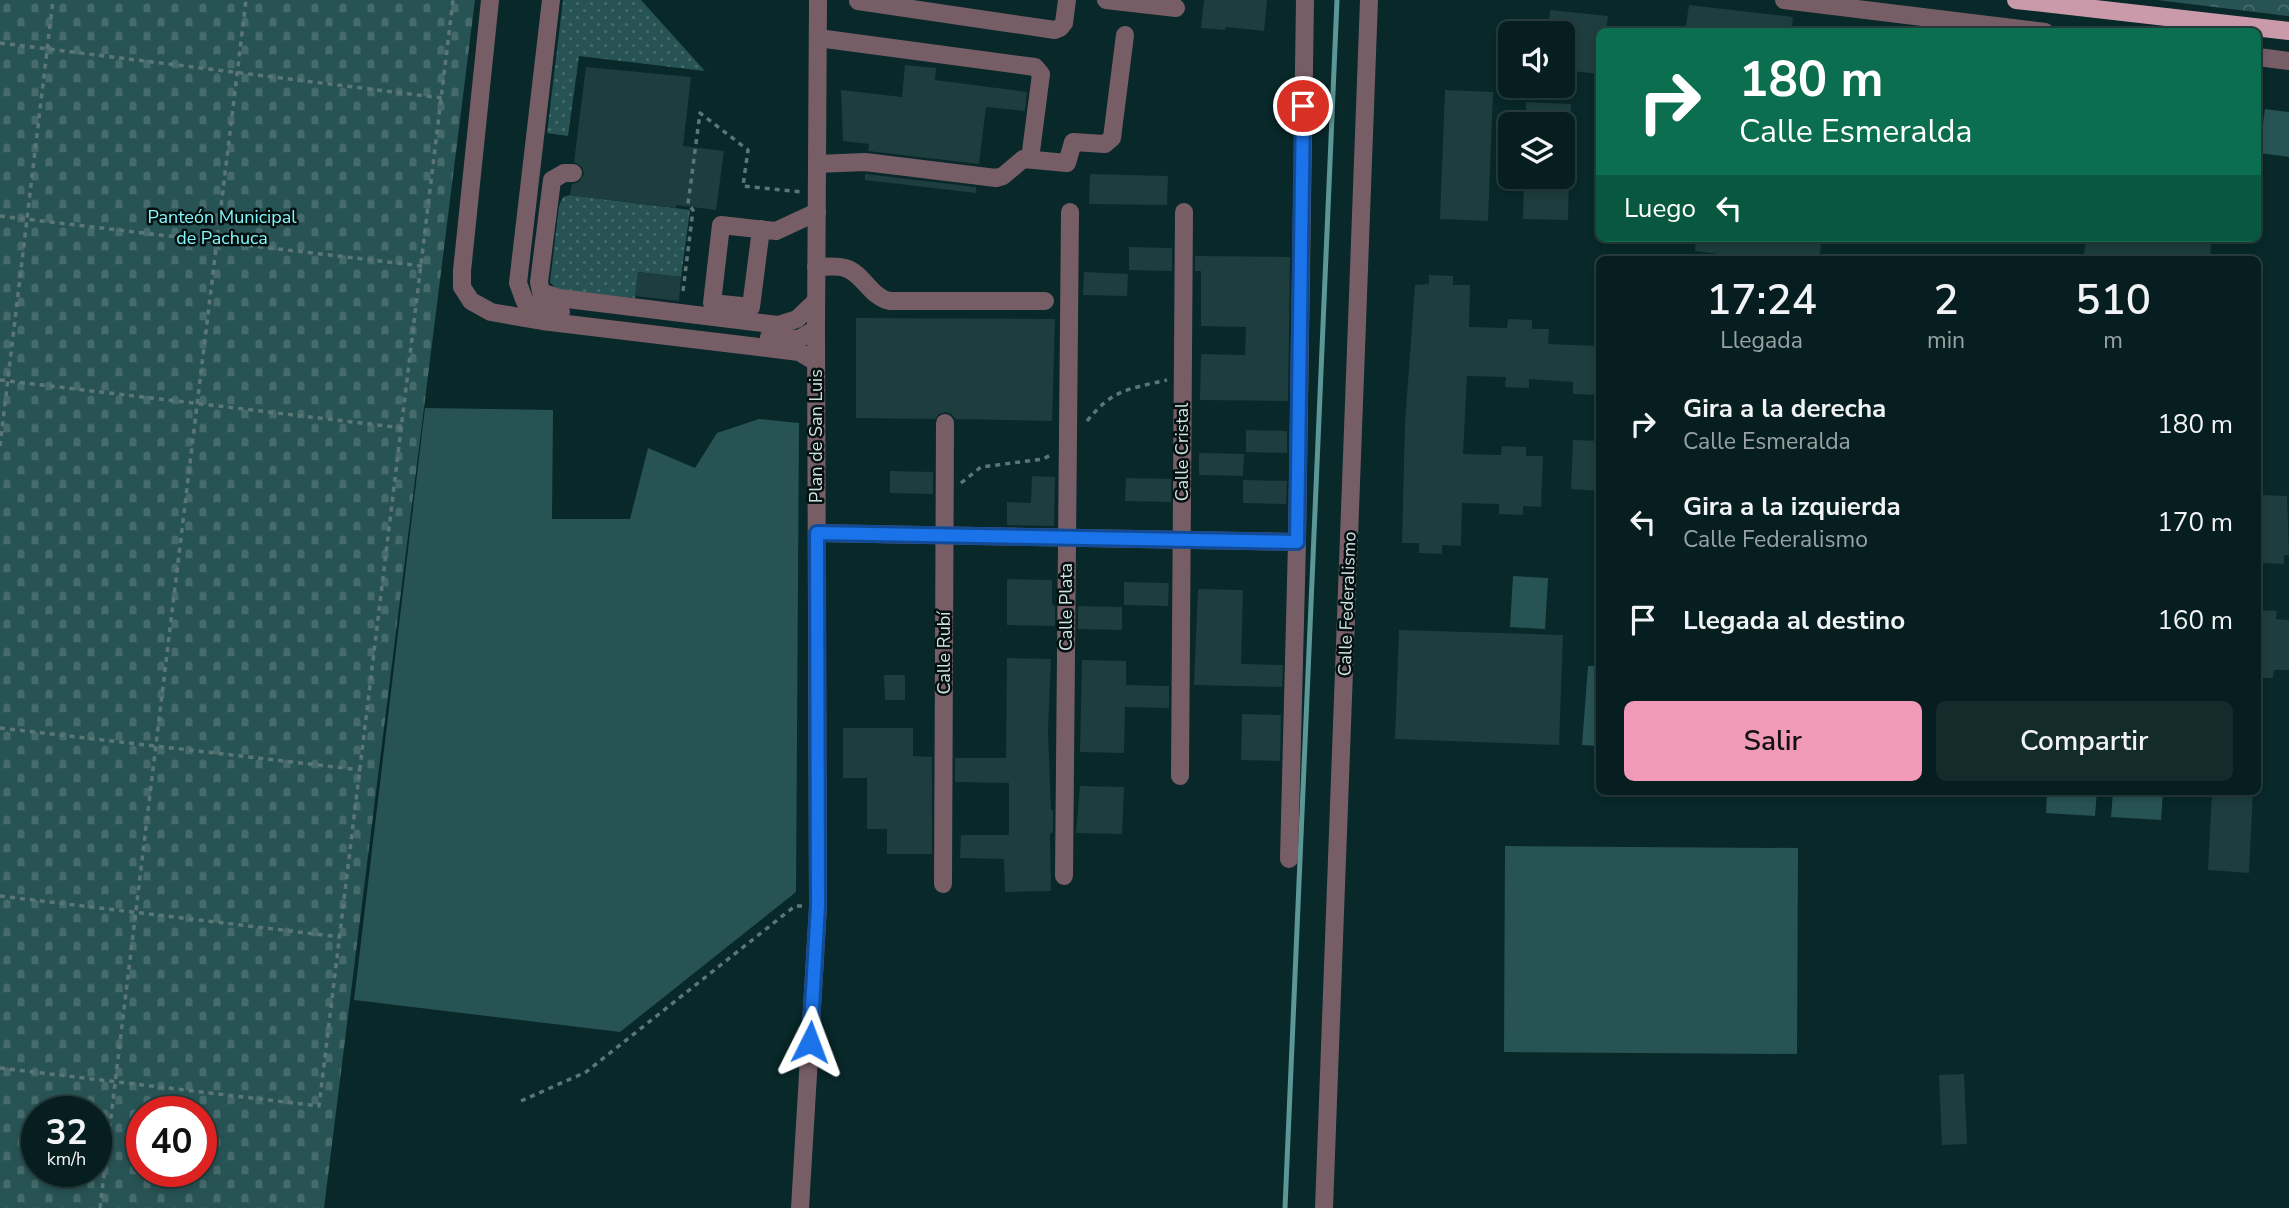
<!DOCTYPE html>
<html lang="es">
<meta charset="utf-8">
<style>
:root{--surface:#061e1f;--page:#142b2c;--text:#f1f3f6;--muted:#98a2a4;--line:#273c3d;--accent:#f09ab7}
body{margin:0;font-family:"Nunito Sans",sans-serif;background:var(--page);color:var(--text);height:100vh;display:flex;flex-direction:column;font-size:26px;white-space:nowrap}
*{box-sizing:border-box;margin:0}
p{font-size:23px;color:var(--muted)}
.icon{flex:none;width:38px;height:38px;fill:none;stroke:currentColor;stroke-width:2;stroke-linecap:round;stroke-linejoin:round}
.map{position:relative;flex:1;overflow:hidden}
.panel{position:absolute;left:1596px;top:256px;width:665px;height:539px;display:flex;flex-direction:column;background:var(--surface);border-radius:10px;box-shadow:0 4px 10px #0003,0 0 0 2px var(--line)}
.panel>*{flex:none}
.banner{position:absolute;left:1596px;top:28px;width:665px;height:214px;border-radius:10px;box-shadow:0 4px 10px #0003,0 0 0 2px var(--line);background:#0b6e4f;color:#fff;overflow:hidden}
.tools{position:absolute;left:1498px;top:21px;display:grid;gap:14px}
.tools a{display:grid;place-items:center;width:77px;height:77px;border-radius:10px;background:var(--surface);box-shadow:0 4px 10px #0003,0 0 0 2px var(--line);font-size:35px}
.speed{position:absolute;left:21px;top:1096px;display:flex;gap:14px;font-size:35px;font-weight:700;text-align:center}
.speed>*{display:grid;place-content:center;width:91px;height:91px;border-radius:50%;background:var(--surface);box-shadow:0 4px 10px #0003,0 0 0 2px var(--line);line-height:1}
.speed small{font-size:18px;font-weight:400}
.speed .limit{border:10px solid #d22;background:#fff;color:#111}
.pin{position:absolute;display:grid;place-items:center;width:60px;height:60px;color:#fff;margin:-30px;border:4px solid #fff;border-radius:50%;box-shadow:0 2px 7px #0007}
.me{position:absolute;width:77px;margin:-38px;rotate:3deg;stroke-linejoin:round;filter:drop-shadow(0 0 5px #0008)}
.turn{display:flex;align-items:center;gap:24px;height:147px;padding:0 28px;font-size:32px}
.turn .icon{width:91px;height:91px;stroke-width:2.5}
.turn b{display:block;font-size:49px;line-height:60px}
.then{display:flex;align-items:center;height:66px;padding:0 28px;background:#0003;gap:14px;font-size:26px}
.eta{display:flex;justify-content:space-evenly;align-items:center;height:119px;text-align:center}
.eta b{font-size:42px;font-weight:600;line-height:49px}
.primary-button{display:flex;gap:14px;margin-top:auto;padding:14px 28px}
.primary-button a{flex:1;height:80px;border-radius:10px;background:var(--accent);color:#111;font-size:28px;font-weight:600;line-height:80px;text-align:center}
.primary-button a+a{background:var(--page);color:var(--text)}
ul{padding:0;list-style:none}
li{display:flex;align-items:center;gap:21px;height:98px;padding:0 28px}
li div{flex:1}
li b{display:block;font-size:26px}
li em{font-style:normal}
.map>svg:first-child{display:block}
.grass{fill:url(#grass-dots)}
.forest{fill:url(#forest-crowns)}
.cemetery{fill:url(#cemetery-stones);fill-rule:evenodd}
.green{fill:#285354}
.lines{fill:none;stroke-linecap:round;stroke-linejoin:round}
.stream{stroke:#5c9798;stroke-width:5}
.building{fill:#1e3d3e}
.path{stroke:#5c7677;stroke-width:3.5;stroke-dasharray:5 5;stroke-linecap:butt}
.minor{stroke:#775e66;stroke-width:18}
.major{stroke:#cb9aaa;stroke-width:18}
.route-casing{stroke:#114b97;stroke-width:18}
.route{stroke:#1a73e8;stroke-width:12}
.labels{text-anchor:middle;stroke-width:5;stroke-linejoin:round;paint-order:stroke}
.park-label{font-size:18px;fill:#85f6f9;stroke:#040f0f}
.street-label{font-size:18px;fill:#d0e1e1;stroke:#040f0f}
</style>
<div class="map">
<svg width="2289" height="1208" viewBox="0 0 2289 1208">
<defs>
<pattern id="grass-dots" width="8" height="8" patternUnits="userSpaceOnUse" patternTransform="scale(1.75)"><rect width="8" height="8" fill="#285354"/><path d="M2 2h.1M6 6h.1" fill="none" stroke="#466b6c" stroke-width="1.8" stroke-linecap="round"/></pattern>
<pattern id="forest-crowns" width="20" height="18" patternUnits="userSpaceOnUse" patternTransform="scale(1.75)"><rect width="20" height="18" fill="#285354"/><path d="M2 6a3 3 0 1 1 6 0M12 15a3 3 0 1 1 6 0" fill="none" stroke="#466b6c"/></pattern>
<pattern id="cemetery-stones" width="16" height="16" patternUnits="userSpaceOnUse" patternTransform="scale(1.75)"><rect width="16" height="16" fill="#285354"/><path d="M2 7V4a2 2 0 0 1 4 0v3zM10 15v-3a2 2 0 0 1 4 0v3z" fill="#466b6c"/></pattern>
</defs>
<rect width="100%" height="100%" fill="#082829"/>
<g class="grass">
<polygon points="563,0 641,0 705,71 579,56 568,136 547,133"/>
<polygon points="570,195 690,210 681,277 638,272 635,298 557,290 550,282 559,206 563,197"/>
</g>
<polygon class="forest" points="2157,0 2289,0 2289,16"/>
<path class="cemetery" d="M0,0H475L324,1208H0ZM37,1111H96V1171H37ZM142,1111H201V1171H142Z"/>
<g class="green">
<polygon points="2265,109 2289,112 2289,157 2259,153"/>
<polygon points="425,408 553,410 552,519 630,519 648,448 695,468 717,433 759,419 799,423 796,892 620,1032 354,1000"/>
<polygon points="1513,576 1548,578 1545,629 1510,627"/>
<polygon points="1588,666 1599,666 1599,746 1582,745"/>
<polygon points="2047,791 2097,791 2095,816 2046,813"/>
<polygon points="2113,791 2163,791 2161,820 2111,817"/>
<polygon points="1505,846 1798,848 1797,1054 1504,1052"/>
</g>
<g class="lines">
<polyline class="stream" points="1285,1208 1337,0"/>
</g>
<g class="building">
<polygon points="1204,0 1267,0 1264,31 1226,27 1225,30 1201,28"/>
<polygon points="1689,5 1793,17 1791,32 1685,32"/>
<polygon points="1550,10 1608,16 1606,32 1600,32 1600,74 1563,70 1563,33 1547,33"/>
<polygon points="905,65 936,68 935,80 1027,92 1025,111 986,107 979,164 868,151 869,144 843,141 841,90 902,97"/>
<polygon points="586,67 691,77 683,146 724,151 716,210 676,205 676,208 570,195 572,184 579,182 584,174 582,167 574,162"/>
<polygon points="1445,90 1493,92 1488,221 1440,219"/>
<polygon points="1526,102 1571,104 1570,124 1526,124"/>
<polygon points="865,174 976,187 976,193 865,180"/>
<polygon points="1090,174 1168,176 1167,205 1089,204"/>
<polygon points="1524,177 1569,177 1568,220 1523,219"/>
<polygon points="1696,238 1822,238 1819,259 1757,259 1695,251"/>
<polygon points="2086,238 2212,238 2210,257 2191,255 2191,259 2114,259 2084,254"/>
<polygon points="1129,247 1172,248 1172,271 1129,270"/>
<polygon points="1195,256 1290,257 1288,401 1200,400 1201,354 1245,355 1246,327 1201,326 1201,271 1195,271"/>
<polygon points="638,272 681,277 679,301 635,296"/>
<polygon points="1084,272 1128,274 1127,296 1083,295"/>
<polygon points="1429,275 1453,276 1453,285 1470,285 1469,327 1507,328 1508,319 1532,320 1532,329 1549,329 1548,344 1600,346 1600,395 1573,394 1573,382 1529,379 1529,388 1505,387 1506,377 1467,376 1463,454 1501,455 1502,446 1526,447 1526,456 1543,456 1541,507 1523,506 1523,515 1499,514 1499,504 1462,503 1461,546 1442,545 1442,554 1419,553 1419,543 1402,543 1405,423 1415,285 1429,284"/>
<polygon points="856,318 1055,319 1052,421 956,419 951,414 946,412 939,414 935,419 856,418"/>
<polygon points="1246,430 1287,431 1287,453 1246,452"/>
<polygon points="1573,440 1600,441 1600,491 1571,489"/>
<polygon points="1199,453 1244,454 1243,476 1199,475"/>
<polygon points="890,471 933,472 933,494 890,493"/>
<polygon points="1032,476 1055,477 1054,526 1007,525 1007,502 1031,503"/>
<polygon points="1126,478 1171,479 1171,502 1125,501"/>
<polygon points="1243,480 1287,481 1286,504 1243,503"/>
<polygon points="2263,495 2287,496 2289,555 2284,555 2284,564 2260,563 2261,553 2258,553 2258,504 2262,504"/>
<polygon points="1007,579 1052,580 1052,604 1055,606 1055,626 1007,625"/>
<polygon points="1124,582 1169,583 1168,606 1124,605"/>
<polygon points="1198,589 1243,590 1241,664 1283,665 1282,687 1194,685"/>
<polygon points="1078,606 1122,607 1122,630 1078,629"/>
<polygon points="2258,610 2277,611 2276,619 2289,620 2289,670 2274,670 2273,678 2258,678"/>
<polygon points="1399,630 1563,635 1559,745 1395,739"/>
<polygon points="1007,658 1051,659 1048,730 1051,810 1053,810 1053,832 1050,834 1051,891 1005,892 1004,859 960,858 961,835 1009,835 1009,783 955,782 955,758 1006,758"/>
<polygon points="1082,660 1126,661 1126,685 1169,686 1169,708 1125,707 1124,753 1080,752"/>
<polygon points="884,675 905,675 905,700 885,700"/>
<polygon points="1242,714 1281,715 1280,761 1241,760"/>
<polygon points="843,728 913,728 913,756 932,757 932,854 887,854 887,829 867,829 867,778 843,778"/>
<polygon points="1080,786 1124,787 1122,834 1076,833"/>
<polygon points="2212,791 2253,791 2249,873 2208,870"/>
<polygon points="1964,1074 1967,1144 1942,1145 1939,1075"/>
</g>
<g class="lines">
<g class="path">
<polyline points="0,43 442,98"/>
<polyline points="0,216 422,266"/>
<polyline points="683,291 693,210 688,204 700,113 748,150 743,186 801,192"/>
<polyline points="0,380 403,428"/>
<path d="M1087,421C1113,389 1129,389 1167,380"/>
<polyline points="0,446 53,0"/>
<polyline points="961,483 981,467 1043,459 1051,455"/>
<polyline points="0,728 361,770"/>
<polyline points="0,896 340,937"/>
<polyline points="0,1068 319,1106 453,0"/>
<polyline points="521,1101 586,1072 795,906 802,906"/>
<polyline points="100,1208 246,0"/>
</g>
<g class="minor">
<polyline points="490,0 462,271 462,287 471,301 491,312 542,321 775,349 799,352 816,362"/>
<polyline points="551,0 518,283 525,302 543,310 561,312"/>
<polyline points="1106,0 1176,8"/>
<polyline points="1784,0 2045,32"/>
<polyline points="858,1 1055,30 1060,28 1064,23 1067,0"/>
<polyline points="818,38 1035,67 1041,74 1030,159"/>
<polyline points="2258,57 2289,61"/>
<polyline points="817,164 865,162 996,178 1003,176 1023,159 1067,163 1073,142 1105,144 1112,138 1125,35"/>
<polyline points="573,173 564,173 552,180 539,282 541,292 559,298 778,325 797,319 816,301"/>
<polyline points="761,229 751,307 712,303 721,225 776,231 817,212"/>
<path d="M816,267C825,267 836,265 845,268C863,273 870,297 890,301H1045"/>
<polyline points="769,337 799,339 816,329"/>
<polyline points="817,533 1297,542"/>
<polyline points="1180,776 1184,212"/>
<polyline points="1289,859 1297,542 1305,0"/>
<polyline points="1064,876 1070,212"/>
<polyline points="943,884 945,423"/>
<polyline points="800,1208 818,907 816,329 818,0"/>
<polyline points="1324,1208 1369,0"/>
</g>
<polyline class="major" points="2016,0 2289,31"/>
</g>
<g class="lines">
<g class="route-casing">
<polyline id="route" points="810,1042 818,906 817,533 1297,542 1303,106"/>
</g>
<use href="#route" class="route"/>
</g>
<g class="labels">
<g class="park-label">
<text x="222" y="223">Panteón Municipal<tspan x="222" dy="21">de Pachuca</tspan></text>
</g>
<g class="street-label">
<text transform="translate(816 436) rotate(-90)" y="6">Plan de San Luis</text>
<text transform="translate(1182 452) rotate(-90)" y="6">Calle Cristal</text>
<text transform="translate(1347 604) rotate(-88)" y="6">Calle Federalismo</text>
<text transform="translate(1066 607) rotate(-90)" y="6">Calle Plata</text>
<text transform="translate(944 653) rotate(-90)" y="6">Calle Rubí</text>
</g>
</g>
</svg>
<div class="tools">
<a><svg class="icon" aria-label="sound" viewBox="0 0 24 24"><path d="M4 9h4l5-4v14l-5-4H4zM17 9q2 3 0 6"/></svg></a>
<a><svg class="icon" aria-label="layers" viewBox="0 0 24 24"><path d="M12 4l9 5-9 5-9-5zM3 14l9 5 9-5"/></svg></a>
</div>
<div class="speed"><div>32<small>km/h</small></div><div class="limit">40</div></div>
<div class="pin" style="left:1303px;top:106px;background:#d93025"><svg class="icon" aria-label="arrive" viewBox="0 0 24 24"><path d="M6 21V4h12l-3 4 3 4H6"/></svg></div>
<svg class="me" style="left:810px;top:1042px" viewBox="-20 -20 40 40"><path d="M0-17L14 15 0 8-14 15z" fill="#1a73e8" stroke="#fff" stroke-width="4"/></svg>
<div class="banner">
<div class="turn"><svg class="icon" aria-label="right" viewBox="0 0 24 24"><path d="M7 20v-9h11M14 6l5 5-5 5"/></svg><div><b>180 m</b>Calle Esmeralda</div></div>
<div class="then">Luego<svg class="icon" aria-label="left" viewBox="0 0 24 24"><path d="M17 20v-9H6M10 6l-5 5 5 5"/></svg></div>
</div>
<section class="panel">
<div class="eta">
<div><b>17:24</b><p>Llegada</p></div>
<div><b>2</b><p>min</p></div>
<div><b>510</b><p>m</p></div>
</div>
<ul>
<li><svg class="icon" aria-label="right" viewBox="0 0 24 24"><path d="M7 20v-9h11M14 6l5 5-5 5"/></svg><div><b>Gira a la derecha</b><p>Calle Esmeralda</p></div><em>180 m</em></li>
<li><svg class="icon" aria-label="left" viewBox="0 0 24 24"><path d="M17 20v-9H6M10 6l-5 5 5 5"/></svg><div><b>Gira a la izquierda</b><p>Calle Federalismo</p></div><em>170 m</em></li>
<li><svg class="icon" aria-label="arrive" viewBox="0 0 24 24"><path d="M6 21V4h12l-3 4 3 4H6"/></svg><div><b>Llegada al destino</b></div><em>160 m</em></li>
</ul>
<div class="primary-button"><a>Salir</a><a>Compartir</a></div>
</section>
</div>
